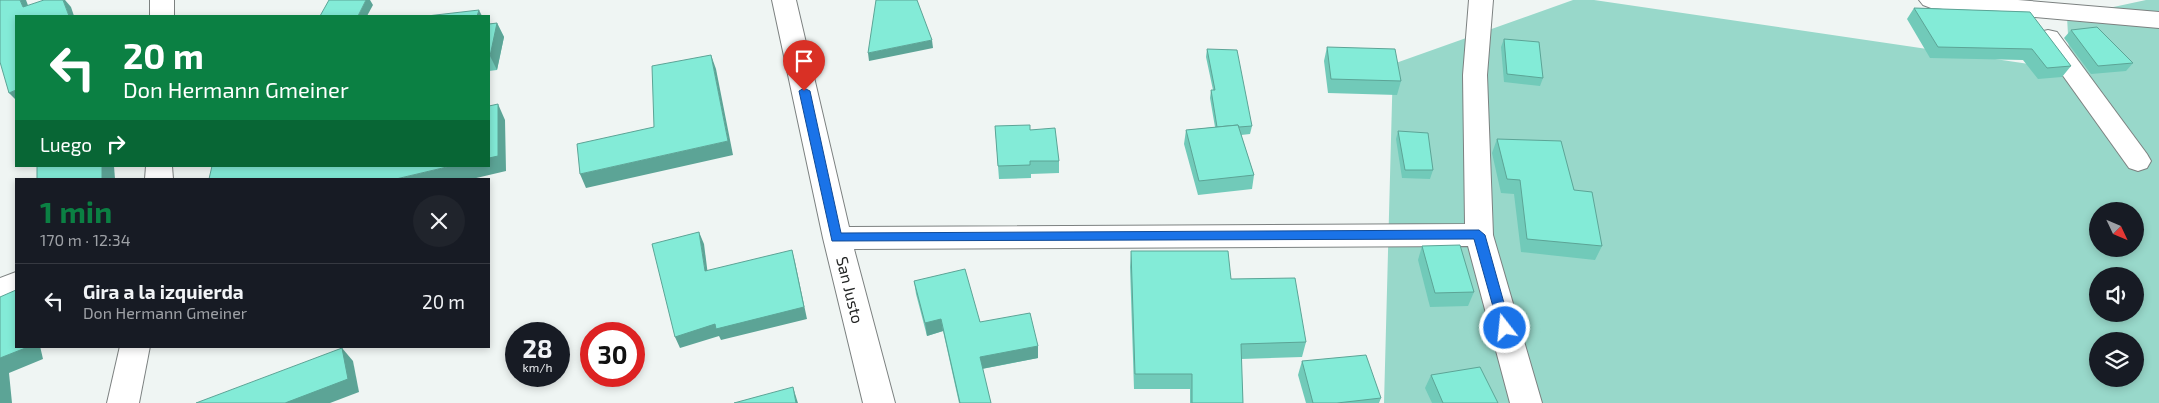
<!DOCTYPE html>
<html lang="es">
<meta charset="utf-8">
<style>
:root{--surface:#171b24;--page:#20242c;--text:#f1f3f6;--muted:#9ea1a6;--line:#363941;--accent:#0b8043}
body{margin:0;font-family:"Exo 2",sans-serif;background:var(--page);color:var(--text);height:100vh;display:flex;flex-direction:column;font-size:19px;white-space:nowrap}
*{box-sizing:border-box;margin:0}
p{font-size:16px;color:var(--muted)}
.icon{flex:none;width:28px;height:28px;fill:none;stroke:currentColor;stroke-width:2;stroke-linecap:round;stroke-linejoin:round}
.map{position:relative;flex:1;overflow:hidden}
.panel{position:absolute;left:15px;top:178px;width:475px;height:170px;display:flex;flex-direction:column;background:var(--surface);border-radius:0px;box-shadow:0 2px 8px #0003}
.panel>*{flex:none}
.top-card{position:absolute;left:15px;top:15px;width:475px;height:152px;border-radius:0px;box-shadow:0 2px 8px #0003;background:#0b8043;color:#fff;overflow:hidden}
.needle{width:32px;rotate:134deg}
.controls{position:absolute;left:2089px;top:202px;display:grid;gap:10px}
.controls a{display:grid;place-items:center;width:55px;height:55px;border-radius:50%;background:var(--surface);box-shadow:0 2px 8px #0003;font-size:25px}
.speed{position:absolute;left:505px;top:322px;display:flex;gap:10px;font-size:25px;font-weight:700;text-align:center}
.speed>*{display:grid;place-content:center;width:65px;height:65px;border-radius:50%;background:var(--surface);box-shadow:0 2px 8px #0003;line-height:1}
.speed small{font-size:12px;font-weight:400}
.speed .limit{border:8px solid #d22;background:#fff;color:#111}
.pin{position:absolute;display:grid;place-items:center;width:42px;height:42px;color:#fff;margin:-51px -21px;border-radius:50% 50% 50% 0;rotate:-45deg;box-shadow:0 0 5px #0007}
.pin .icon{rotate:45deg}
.me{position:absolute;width:55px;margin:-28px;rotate:344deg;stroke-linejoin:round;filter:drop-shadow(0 0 4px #0008)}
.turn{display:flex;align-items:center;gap:18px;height:105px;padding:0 25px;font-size:22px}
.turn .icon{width:65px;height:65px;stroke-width:2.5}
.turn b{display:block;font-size:35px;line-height:42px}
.then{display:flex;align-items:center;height:48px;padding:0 25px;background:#0003;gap:10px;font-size:19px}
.round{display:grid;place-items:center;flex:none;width:52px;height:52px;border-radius:26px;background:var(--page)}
.overview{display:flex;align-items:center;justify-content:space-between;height:85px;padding:0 25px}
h1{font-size:30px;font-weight:700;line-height:38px;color:var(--accent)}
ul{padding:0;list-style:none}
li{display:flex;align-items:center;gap:15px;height:75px;padding:0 25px;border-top:1px solid var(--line)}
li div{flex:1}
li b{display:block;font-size:19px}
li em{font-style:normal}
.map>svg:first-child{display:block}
.green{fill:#98d8ca;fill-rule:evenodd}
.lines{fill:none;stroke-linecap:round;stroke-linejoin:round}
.minor-casing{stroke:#7c8180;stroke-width:2}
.minor{fill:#fff;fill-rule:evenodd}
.wall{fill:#71cab9}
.shaded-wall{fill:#5ca496}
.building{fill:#83ebd7;stroke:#5ca496}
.route{fill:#1a73e8;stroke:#114b97}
.labels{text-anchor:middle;stroke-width:4.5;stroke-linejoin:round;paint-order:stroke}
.street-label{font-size:16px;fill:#242625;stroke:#fff}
</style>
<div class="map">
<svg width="2159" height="403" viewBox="0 0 2159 403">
<rect width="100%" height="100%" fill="#eff5f3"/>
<path class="green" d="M1573,0H1594L2070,70L2067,17L2146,0H2159V403H1384L1393,64ZM2098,211H2135V249H2098ZM2098,276H2135V314H2098ZM2098,341H2135V379H2098Z"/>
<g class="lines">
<g class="minor-casing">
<g id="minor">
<rect x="150" y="0" width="24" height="16"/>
<polygon points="772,0 796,0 849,227 1465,224 1463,75 1469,0 1493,0 1487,75 1493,235 1542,403 1510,403 1468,246 854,249 895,403 863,403 823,238"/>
<polygon points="1919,0 2018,0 2159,12 2159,28 1931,8 1923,5"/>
<polygon points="2048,30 2057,32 2147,154 2151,161 2147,168 2138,171 2129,168 2036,38 2039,32"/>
<polygon points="146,166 172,166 173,179 145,179"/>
<polygon points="16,272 16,296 0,302 0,278"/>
<polygon points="120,346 150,346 139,403 107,403"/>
</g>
</g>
<use href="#minor" class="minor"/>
</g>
<g class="wall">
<polygon points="1914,8 2030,12 2071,66 2062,77 2038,79 2023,60 1930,58 1907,19"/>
<polygon points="497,23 504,37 497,70 489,71 489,24"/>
<polygon points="2071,30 2133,63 2126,71 2091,74 2064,38"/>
<polygon points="1504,39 1543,78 1540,86 1504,82 1501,47"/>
<polygon points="1327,47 1401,81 1397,95 1328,93 1324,61"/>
<polygon points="1207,49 1252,126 1250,134 1241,135 1254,175 1252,189 1198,195 1184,144 1186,130 1215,127 1210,98 1211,90 1213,90 1206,57"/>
<polygon points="995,126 1030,130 1059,161 1059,173 1031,174 1031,178 999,179"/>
<polygon points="1398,131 1433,170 1430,179 1402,178 1396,139"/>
<polygon points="1497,139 1574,190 1602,246 1595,260 1521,252 1514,194 1501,193 1492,153"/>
<polygon points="1422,246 1474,292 1468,306 1430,307 1418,260"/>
<polygon points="1131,251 1306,342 1302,357 1241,359 1243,403 1190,403 1190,389 1134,389 1130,267"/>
<polygon points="914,281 980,322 1038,346 1038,358 982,369 991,403 959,403 943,331 927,336 916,294"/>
<polygon points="1302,361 1381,398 1379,403 1306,403 1298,375"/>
<polygon points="1431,375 1498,403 1432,403 1425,388"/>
</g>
<g class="shaded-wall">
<polygon points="20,0 26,0 32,16 23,7"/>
<polygon points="63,0 65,0 71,7 74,16 69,16"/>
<polygon points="366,0 370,0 373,5 367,16 358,16"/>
<polygon points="479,10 482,16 477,16"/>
<polygon points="497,23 504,37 497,70 490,56"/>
<polygon points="932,40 933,48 869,61 868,53"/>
<polygon points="711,55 716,69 733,155 586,188 580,174 728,141"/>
<polygon points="16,90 16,100 9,93"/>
<polygon points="498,104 505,120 506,171 472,179 396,179 451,166 489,166 489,158"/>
<polygon points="102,166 114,166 115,179 102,179"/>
<polygon points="699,232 704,244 709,283 705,271"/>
<polygon points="792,250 795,262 807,319 721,340 719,336 680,348 675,337"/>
<polygon points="941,319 943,331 927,336 925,323"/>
<polygon points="28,346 40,346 43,359 9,373 12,403 0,403 0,358"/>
<polygon points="1038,346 1038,358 981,369 980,357"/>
<polygon points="342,348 353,361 359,392 330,403 285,403"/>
<polygon points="793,387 797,400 798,403 796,403"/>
</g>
<g class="building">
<polygon points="0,0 20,0 23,7 44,0 63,0 69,16 16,16 16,90 9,93 0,62"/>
<polygon points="329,0 366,0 358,16 320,16"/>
<polygon points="876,0 917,0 932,40 868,53"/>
<polygon points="1914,8 2030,12 2071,66 2047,68 2032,49 1938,47"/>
<polygon points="479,10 477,16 427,16"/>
<polygon points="497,23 490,56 489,56 489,24"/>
<polygon points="2097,27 2133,63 2098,66 2071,30"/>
<polygon points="1504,39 1539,42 1543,78 1507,74"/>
<polygon points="1327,47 1395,49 1401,81 1331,79"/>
<polygon points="1207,49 1237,50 1252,126 1239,127 1238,125 1217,127 1211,90 1215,90"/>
<polygon points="711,55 728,141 580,174 577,144 654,127 652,66"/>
<polygon points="498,104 498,156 489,158 489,106"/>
<polygon points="1030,125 1030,130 1055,128 1059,161 1030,161 1030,165 998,166 995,126"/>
<polygon points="1238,125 1254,175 1199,181 1186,130"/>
<polygon points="1398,131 1428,133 1433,170 1405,170"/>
<polygon points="1497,139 1561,141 1574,190 1592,192 1602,246 1527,239 1520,180 1507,179"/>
<rect x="37" y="166" width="65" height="13"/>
<polygon points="212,166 451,166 396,179 209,179"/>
<polygon points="699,232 705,271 792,250 804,307 716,329 715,324 675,337 652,244"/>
<polygon points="1460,245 1474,292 1435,293 1422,246"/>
<polygon points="1131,251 1228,251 1231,279 1295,278 1306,342 1241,344 1243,403 1192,403 1192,374 1135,374"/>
<polygon points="965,269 980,322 1030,313 1038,346 980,357 991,403 960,403 941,319 925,323 914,281"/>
<polygon points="16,290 16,346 28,347 0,358 0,297"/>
<polygon points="342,348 348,379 285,403 196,403"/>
<polygon points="1366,355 1381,398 1337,403 1313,403 1302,361"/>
<polygon points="1480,367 1498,403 1443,403 1431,375"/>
<polygon points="793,387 796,403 734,403"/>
</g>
<polygon class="route" points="804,88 810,91 841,233 1479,230 1485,235 1511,328 1510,332 1501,332 1499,328 1474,239 832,241 799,91"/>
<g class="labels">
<g class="street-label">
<text transform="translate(850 290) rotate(76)" y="6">San Justo</text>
</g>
</g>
</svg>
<div class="controls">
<a><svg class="needle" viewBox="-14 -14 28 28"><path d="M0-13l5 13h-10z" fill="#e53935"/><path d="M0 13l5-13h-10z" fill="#9ea1a6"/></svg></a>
<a><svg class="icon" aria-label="sound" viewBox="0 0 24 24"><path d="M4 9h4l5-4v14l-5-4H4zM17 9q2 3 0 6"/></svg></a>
<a><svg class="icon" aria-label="layers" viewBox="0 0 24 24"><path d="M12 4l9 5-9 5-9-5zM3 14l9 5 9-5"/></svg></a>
</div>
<div class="speed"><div>28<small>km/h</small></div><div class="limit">30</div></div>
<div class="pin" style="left:804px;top:91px;background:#d93025"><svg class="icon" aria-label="arrive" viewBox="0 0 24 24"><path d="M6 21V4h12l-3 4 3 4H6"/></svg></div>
<svg class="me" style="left:1505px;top:328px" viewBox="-20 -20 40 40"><circle r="17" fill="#1a73e8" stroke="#fff" stroke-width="3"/><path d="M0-11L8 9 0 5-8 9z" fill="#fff"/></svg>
<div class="top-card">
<div class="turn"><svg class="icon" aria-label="left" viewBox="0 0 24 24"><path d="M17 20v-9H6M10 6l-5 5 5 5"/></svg><div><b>20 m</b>Don Hermann Gmeiner</div></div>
<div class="then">Luego<svg class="icon" aria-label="right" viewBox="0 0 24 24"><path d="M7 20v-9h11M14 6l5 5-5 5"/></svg></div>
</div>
<section class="panel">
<div class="overview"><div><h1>1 min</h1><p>170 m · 12:34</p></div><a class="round"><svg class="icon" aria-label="close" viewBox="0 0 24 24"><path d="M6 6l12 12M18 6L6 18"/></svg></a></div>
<ul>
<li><svg class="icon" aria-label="left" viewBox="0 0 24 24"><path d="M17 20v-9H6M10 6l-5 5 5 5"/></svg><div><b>Gira a la izquierda</b><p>Don Hermann Gmeiner</p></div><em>20 m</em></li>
</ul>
</section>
</div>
